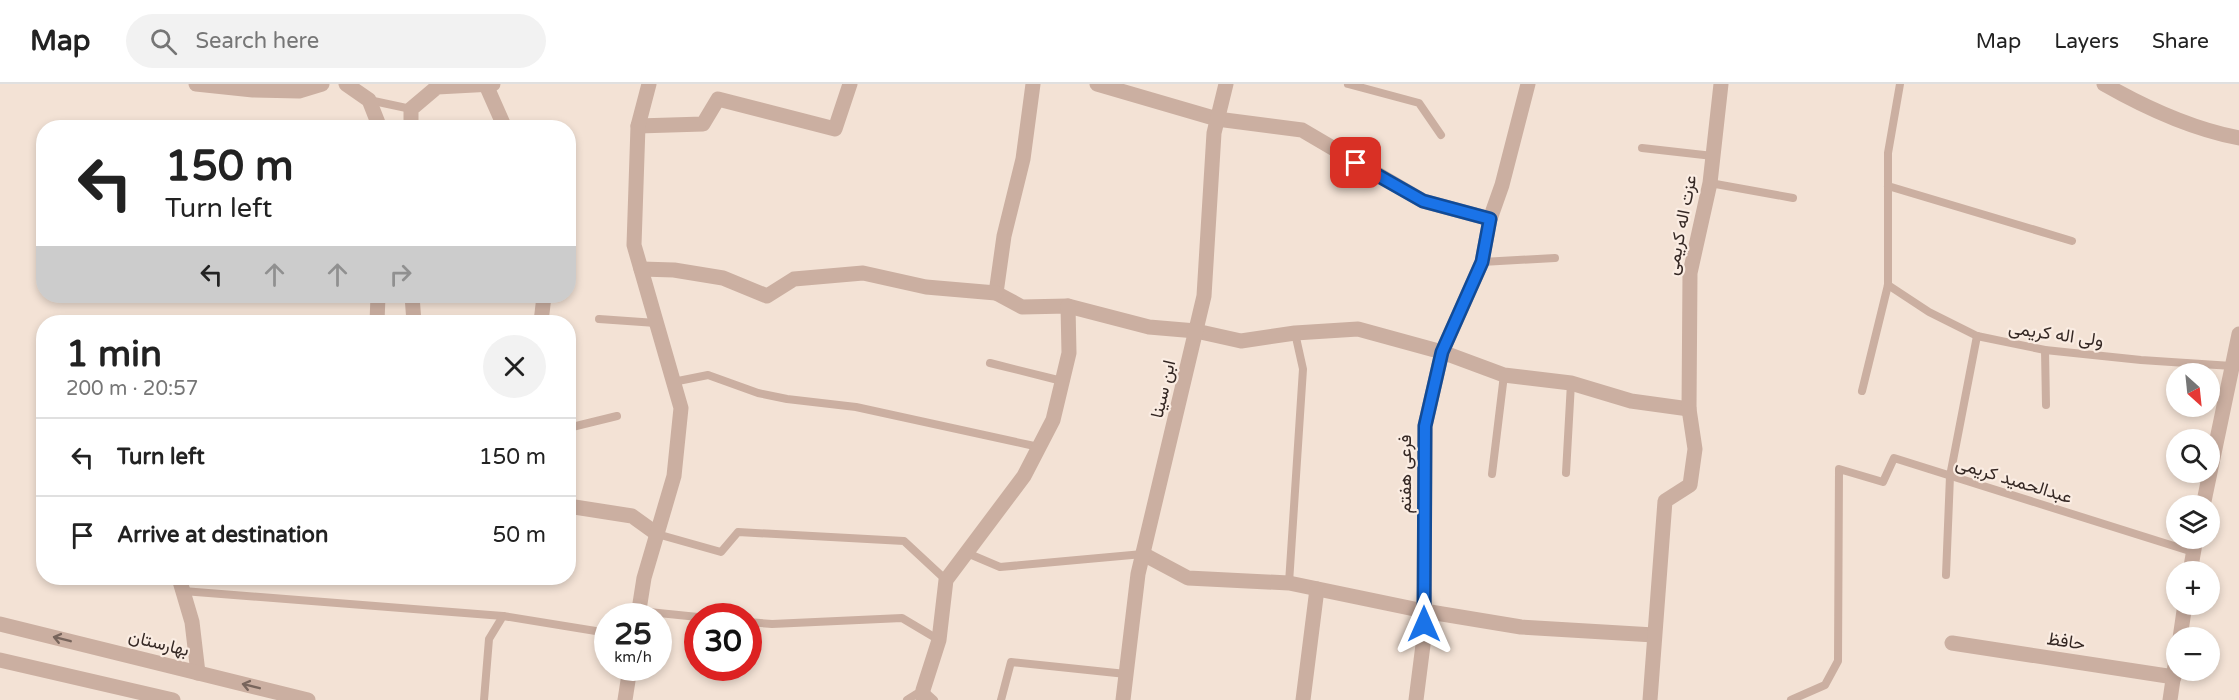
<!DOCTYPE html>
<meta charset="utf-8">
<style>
:root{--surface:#fff;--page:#f2f2f2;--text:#222;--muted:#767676;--line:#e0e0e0}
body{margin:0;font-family:"Varela Round",Vazirmatn,sans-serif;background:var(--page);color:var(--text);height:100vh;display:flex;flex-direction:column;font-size:22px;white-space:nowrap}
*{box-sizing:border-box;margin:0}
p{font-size:20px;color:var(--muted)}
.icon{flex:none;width:33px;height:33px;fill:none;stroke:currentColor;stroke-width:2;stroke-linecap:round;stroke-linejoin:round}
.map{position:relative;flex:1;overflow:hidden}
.side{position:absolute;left:36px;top:231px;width:540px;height:270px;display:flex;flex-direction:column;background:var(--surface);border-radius:24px;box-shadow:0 3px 9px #0003}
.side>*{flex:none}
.top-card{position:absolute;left:36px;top:36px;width:540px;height:183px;border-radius:24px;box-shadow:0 3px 9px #0003;background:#fff;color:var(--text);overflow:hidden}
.needle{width:39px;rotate:153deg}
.tools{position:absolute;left:2166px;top:279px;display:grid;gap:12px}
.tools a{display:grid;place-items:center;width:54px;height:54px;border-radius:50%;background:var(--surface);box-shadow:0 3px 9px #0003;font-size:30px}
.speed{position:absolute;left:594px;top:519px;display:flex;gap:12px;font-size:30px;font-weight:700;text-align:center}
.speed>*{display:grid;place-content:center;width:78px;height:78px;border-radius:50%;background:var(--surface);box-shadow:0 3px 9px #0003;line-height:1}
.speed small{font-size:15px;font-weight:400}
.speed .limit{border:9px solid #d22;background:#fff;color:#111}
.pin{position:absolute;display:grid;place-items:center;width:51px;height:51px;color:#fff;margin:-26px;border-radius:12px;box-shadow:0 3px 9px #0006}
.me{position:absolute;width:66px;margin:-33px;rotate:0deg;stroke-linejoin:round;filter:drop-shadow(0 0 4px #0008)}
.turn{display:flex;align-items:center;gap:21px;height:126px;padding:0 30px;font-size:27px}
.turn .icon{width:78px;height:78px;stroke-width:2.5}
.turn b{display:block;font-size:42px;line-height:51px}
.lanes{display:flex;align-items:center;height:57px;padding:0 30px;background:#0003;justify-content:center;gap:30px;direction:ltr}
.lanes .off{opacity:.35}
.round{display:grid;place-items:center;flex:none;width:63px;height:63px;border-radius:32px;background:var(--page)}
.summary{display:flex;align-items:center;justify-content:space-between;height:102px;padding:0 30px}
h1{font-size:36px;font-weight:700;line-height:45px}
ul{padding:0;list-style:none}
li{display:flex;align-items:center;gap:18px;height:78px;padding:0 30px;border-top:2px solid var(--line)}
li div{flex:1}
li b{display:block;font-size:22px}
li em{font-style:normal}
header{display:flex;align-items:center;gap:36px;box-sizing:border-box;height:84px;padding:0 30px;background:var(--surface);border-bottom:2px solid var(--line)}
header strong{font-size:28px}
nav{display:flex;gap:33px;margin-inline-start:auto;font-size:21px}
.search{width:420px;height:54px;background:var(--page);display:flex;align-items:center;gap:15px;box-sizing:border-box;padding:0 21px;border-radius:33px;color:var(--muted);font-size:22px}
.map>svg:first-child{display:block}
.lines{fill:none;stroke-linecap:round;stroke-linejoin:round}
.service{stroke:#cbafa1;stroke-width:8}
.minor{stroke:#cbafa1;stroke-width:15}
.tertiary{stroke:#cbafa1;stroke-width:15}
.oneway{stroke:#78655c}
.route-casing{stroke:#114b97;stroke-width:15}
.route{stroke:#1a73e8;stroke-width:10}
.labels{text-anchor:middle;stroke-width:4.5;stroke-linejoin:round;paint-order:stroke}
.street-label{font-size:18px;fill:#352824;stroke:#faece2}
</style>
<header>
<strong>Map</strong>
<div class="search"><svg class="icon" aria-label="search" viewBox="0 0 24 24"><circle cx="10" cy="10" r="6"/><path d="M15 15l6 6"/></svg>Search here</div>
<nav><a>Map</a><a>Layers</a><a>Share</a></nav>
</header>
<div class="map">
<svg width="2239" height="616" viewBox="0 0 2239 616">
<rect width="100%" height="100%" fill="#f3e2d5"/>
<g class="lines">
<g class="service">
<polyline points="1348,0 1419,19 1441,51"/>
<polyline points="369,16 411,25"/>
<polyline points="1642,64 1713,72"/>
<polyline points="1710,99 1793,114"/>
<polyline points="1888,102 2072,157"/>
<polyline points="1482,178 1555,174"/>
<polyline points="1888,201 1929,228 1977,252 2045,266 2141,276 2232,282"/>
<polyline points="599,235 656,239"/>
<polyline points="2045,266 2046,321"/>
<polyline points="990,279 1062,297"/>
<polyline points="673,298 708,291 758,309 787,315 856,323 1039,363"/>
<polyline points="1862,307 1888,201 1888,69 1900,0"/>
<polyline points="568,344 617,332"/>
<polyline points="1566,389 1571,299"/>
<polyline points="1492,390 1504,291"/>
<polyline points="657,450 721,468 738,448 904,457 946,496"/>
<polyline points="967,469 1000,483 1143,470"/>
<polyline points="1946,491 1950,392 1977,252"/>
<polyline points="1289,499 1303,285 1295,249"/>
<polyline points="183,507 503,532"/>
<polyline points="639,527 698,533"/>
<polyline points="748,538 772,540 902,534 939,556"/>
<polyline points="484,616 489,555 503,532 608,549"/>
<polyline points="907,616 923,606 934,616"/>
<polyline points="1001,616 1011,578 1126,590"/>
<polyline points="1791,616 1825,601 1838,577 1839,385 1883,398 1894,374 2193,468"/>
</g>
<g class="minor">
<polyline points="196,0 253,6 299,7 322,0"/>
<polyline points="346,0 369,16 380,44"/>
<polyline points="1033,0 1023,75 1004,152 996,209 1022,223 1068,222 1149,243 1196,247 1241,257 1295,249 1358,245 1442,268 1504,291 1571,299 1631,317 1689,325"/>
<polyline points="1097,0 1217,35 1302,46 1423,117 1490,135"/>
<path d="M2104,0C2146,24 2192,45 2239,54"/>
<polyline points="486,1 505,44"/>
<polyline points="638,42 703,40 718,15 835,45 850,0"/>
<polyline points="411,44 411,25 437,3 493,0"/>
<polyline points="641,185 674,186 723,194 767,212 794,195 863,189 926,203 996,209"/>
<polyline points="412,212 414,238"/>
<polyline points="377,238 378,212"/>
<polyline points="541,238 544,212"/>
<polyline points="568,422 632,432 657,450"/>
<polyline points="1143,470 1188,494 1289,499 1424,527 1521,543 1654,551"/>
<polyline points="179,494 192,538 198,589"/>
<polyline points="638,532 644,494 674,392 681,324 634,161 638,42 649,0"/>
<polyline points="1952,559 2174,593"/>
<polyline points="625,616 630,584"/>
<polyline points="923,616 923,606 939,556 946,496 1024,392 1053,336 1069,269 1068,222"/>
<polyline points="1123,616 1138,490 1204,212 1214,49 1226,0"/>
<polyline points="1303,616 1317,505"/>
<polyline points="1416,616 1424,553 1425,342 1442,268 1482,178 1490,135 1502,101 1528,0"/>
<polyline points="1650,616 1665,417 1690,401 1695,365 1689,325 1690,189 1710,99 1721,0"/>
</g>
<g class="tertiary">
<polyline points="2203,422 2239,250"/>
<polyline points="2190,488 2196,454"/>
<polyline points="0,540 308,616"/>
<polyline points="2180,554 2185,520"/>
<polyline points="0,576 173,616"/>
<polyline points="2170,616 2176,575"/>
</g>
</g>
<defs><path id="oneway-shaft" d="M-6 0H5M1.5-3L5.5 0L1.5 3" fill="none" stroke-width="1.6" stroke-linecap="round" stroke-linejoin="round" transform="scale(1.5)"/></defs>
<g class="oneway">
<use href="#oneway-shaft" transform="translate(62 555) rotate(-166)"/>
<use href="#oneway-shaft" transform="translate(251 602) rotate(-166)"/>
</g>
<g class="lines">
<g class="route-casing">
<polyline id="route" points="1356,79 1423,117 1490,135 1482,178 1442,268 1425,342 1424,540"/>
</g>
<use href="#route" class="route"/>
</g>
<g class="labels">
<g class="street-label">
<text transform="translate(1681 141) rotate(-79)" y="6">عزت اله کریمی</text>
<text transform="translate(2056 250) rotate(8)" y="6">ولی اله کریمی</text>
<text transform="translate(1163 305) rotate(-77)" y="6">ابن سینا</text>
<text transform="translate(1405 390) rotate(-90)" y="6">فرعی هفتم</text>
<text transform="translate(2014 396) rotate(17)" y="6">عبدالحمید کریمی</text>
<text transform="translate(2066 557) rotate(9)" y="6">حافظ</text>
<text transform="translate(159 559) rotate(14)" y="6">بهارستان</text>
</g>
</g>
</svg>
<div class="tools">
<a><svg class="needle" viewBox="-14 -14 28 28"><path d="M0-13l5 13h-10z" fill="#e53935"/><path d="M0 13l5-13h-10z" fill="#767676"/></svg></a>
<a><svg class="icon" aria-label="search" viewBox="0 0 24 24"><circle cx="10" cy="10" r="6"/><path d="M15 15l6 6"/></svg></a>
<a><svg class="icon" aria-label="layers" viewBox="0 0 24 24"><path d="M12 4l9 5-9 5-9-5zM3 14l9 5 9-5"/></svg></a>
<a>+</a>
<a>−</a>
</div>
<div class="speed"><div>25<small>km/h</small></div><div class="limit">30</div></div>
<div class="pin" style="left:1356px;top:79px;background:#d93025"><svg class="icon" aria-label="arrive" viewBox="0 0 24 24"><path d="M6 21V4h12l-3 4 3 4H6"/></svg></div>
<svg class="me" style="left:1424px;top:540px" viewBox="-20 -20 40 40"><path d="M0-17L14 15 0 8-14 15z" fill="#1a73e8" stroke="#fff" stroke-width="4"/></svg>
<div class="top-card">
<div class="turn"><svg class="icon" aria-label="left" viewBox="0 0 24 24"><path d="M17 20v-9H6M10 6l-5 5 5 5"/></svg><div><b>150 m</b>Turn left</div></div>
<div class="lanes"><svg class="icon" aria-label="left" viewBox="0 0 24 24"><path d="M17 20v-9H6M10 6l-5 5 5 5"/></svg><svg class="icon off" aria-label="ahead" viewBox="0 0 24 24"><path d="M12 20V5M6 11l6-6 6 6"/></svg><svg class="icon off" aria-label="ahead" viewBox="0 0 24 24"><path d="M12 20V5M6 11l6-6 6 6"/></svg><svg class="icon off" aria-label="right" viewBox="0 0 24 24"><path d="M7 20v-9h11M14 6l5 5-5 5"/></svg></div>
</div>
<section class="side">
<div class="summary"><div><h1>1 min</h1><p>200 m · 20:57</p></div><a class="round"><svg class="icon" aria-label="close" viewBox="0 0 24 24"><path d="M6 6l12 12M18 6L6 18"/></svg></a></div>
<ul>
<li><svg class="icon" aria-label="left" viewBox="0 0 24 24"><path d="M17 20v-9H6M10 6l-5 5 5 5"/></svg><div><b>Turn left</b></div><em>150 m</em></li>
<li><svg class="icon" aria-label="arrive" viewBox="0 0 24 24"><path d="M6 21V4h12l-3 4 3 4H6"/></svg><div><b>Arrive at destination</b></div><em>50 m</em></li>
</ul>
</section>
</div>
